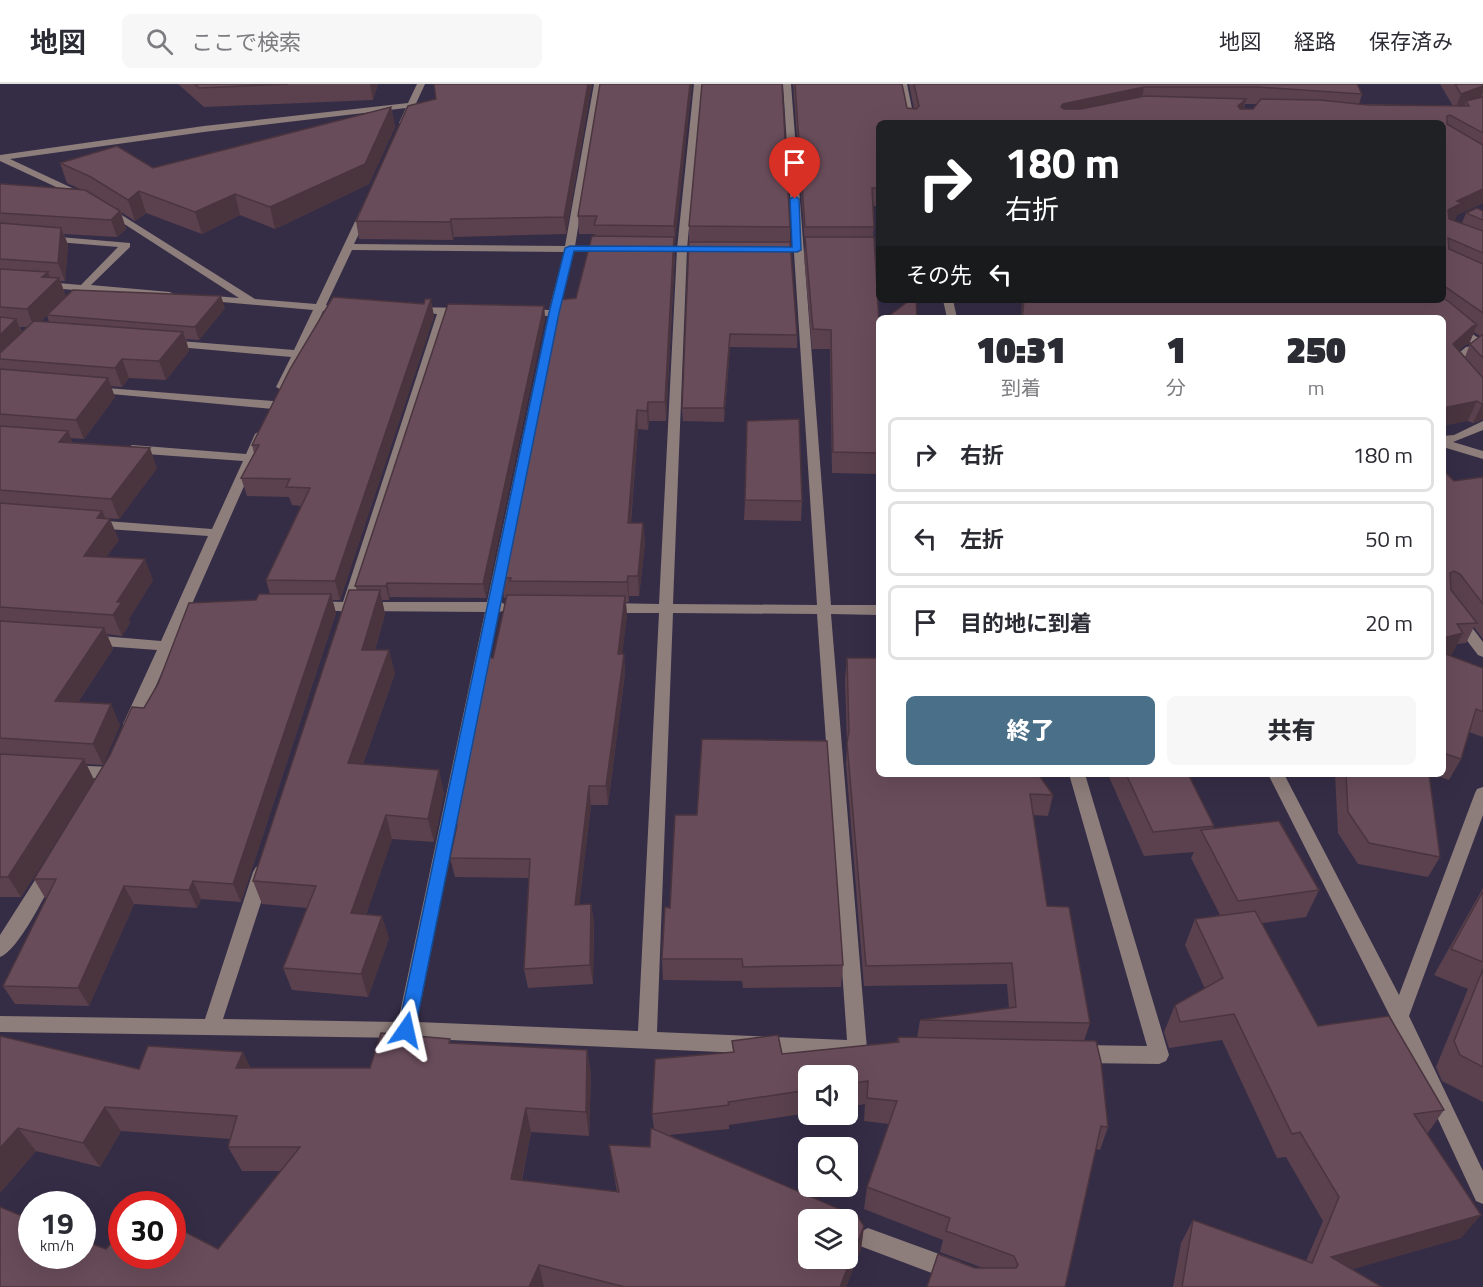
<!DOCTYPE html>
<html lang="ja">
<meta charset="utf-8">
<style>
:root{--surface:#fff;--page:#f7f7f7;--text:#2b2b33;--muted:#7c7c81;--line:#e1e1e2;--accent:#496f89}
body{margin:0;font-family:"Titillium Web","Noto Sans JP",sans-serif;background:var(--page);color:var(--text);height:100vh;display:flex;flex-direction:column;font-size:22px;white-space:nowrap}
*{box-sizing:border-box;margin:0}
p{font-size:20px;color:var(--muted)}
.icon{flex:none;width:33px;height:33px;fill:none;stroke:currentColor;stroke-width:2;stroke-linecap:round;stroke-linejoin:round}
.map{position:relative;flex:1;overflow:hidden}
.panel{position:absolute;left:876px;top:231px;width:570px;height:462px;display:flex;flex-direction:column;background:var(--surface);border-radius:9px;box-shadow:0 6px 24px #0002}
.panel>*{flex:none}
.top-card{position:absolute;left:876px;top:36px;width:570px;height:183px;border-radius:9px;box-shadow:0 6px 24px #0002;background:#202124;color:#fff;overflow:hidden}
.controls{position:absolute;left:798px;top:981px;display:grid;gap:12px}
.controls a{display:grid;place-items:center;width:60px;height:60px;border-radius:9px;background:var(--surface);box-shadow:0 6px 24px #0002;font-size:30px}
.speed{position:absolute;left:18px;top:1107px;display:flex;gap:12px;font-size:30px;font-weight:700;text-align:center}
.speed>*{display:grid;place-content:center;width:78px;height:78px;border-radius:50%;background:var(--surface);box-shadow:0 6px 24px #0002;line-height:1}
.speed small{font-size:15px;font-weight:400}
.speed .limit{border:9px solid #d22;background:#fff;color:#111}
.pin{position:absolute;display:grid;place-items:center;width:51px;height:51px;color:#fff;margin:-62px -26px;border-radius:50% 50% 50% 0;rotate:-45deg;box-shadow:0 0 6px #0007}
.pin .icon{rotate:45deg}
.me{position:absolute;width:66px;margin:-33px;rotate:11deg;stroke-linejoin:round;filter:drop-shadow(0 0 4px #0008)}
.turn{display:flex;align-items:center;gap:21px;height:126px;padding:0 30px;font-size:27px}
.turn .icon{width:78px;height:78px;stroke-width:2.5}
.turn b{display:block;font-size:42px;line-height:51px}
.then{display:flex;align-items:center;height:57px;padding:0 30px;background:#0003;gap:12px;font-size:22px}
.eta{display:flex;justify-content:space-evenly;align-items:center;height:102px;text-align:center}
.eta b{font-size:36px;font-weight:800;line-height:42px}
.action{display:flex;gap:12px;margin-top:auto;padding:12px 30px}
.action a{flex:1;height:69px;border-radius:9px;background:var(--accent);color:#fff;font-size:24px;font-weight:800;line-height:69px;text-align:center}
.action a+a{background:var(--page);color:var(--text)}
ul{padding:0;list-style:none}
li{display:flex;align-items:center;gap:18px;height:75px;margin:0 12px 9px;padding:0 18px;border:3px solid var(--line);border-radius:9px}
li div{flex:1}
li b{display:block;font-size:22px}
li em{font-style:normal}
header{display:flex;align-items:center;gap:36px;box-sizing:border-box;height:84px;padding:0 30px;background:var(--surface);border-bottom:2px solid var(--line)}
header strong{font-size:28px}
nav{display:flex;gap:33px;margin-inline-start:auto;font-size:21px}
.search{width:420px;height:54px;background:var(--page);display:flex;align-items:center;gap:15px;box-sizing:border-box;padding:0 21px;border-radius:9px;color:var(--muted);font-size:22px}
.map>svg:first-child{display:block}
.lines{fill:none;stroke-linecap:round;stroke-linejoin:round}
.minor{fill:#8d7d7b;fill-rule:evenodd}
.wall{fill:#5a414d;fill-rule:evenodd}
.shaded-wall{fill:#4a353f}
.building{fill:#694c5a;stroke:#4a353f;stroke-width:1.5;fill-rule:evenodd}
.route{fill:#1a73e8;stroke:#114b97;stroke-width:1.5}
</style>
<header>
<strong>地図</strong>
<div class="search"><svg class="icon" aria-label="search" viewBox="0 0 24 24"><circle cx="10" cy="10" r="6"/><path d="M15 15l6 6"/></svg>ここで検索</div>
<nav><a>地図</a><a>経路</a><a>保存済み</a></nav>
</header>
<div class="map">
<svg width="1483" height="1203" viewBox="0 0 1483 1203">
<rect width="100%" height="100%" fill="#352d46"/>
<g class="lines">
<g class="minor">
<polygon points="417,0 425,0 407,39 403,42 399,39 406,24 204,48 10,75 87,111 87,115 84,116 0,77 0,71 204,42 408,19"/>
<path d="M594,0H602L575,162H607L612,165L607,168H574L559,229L501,518L509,523L507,526L499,528L417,938L638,947L659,529H607L600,524L607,519L659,520L677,165L694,0H702L687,165L673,520L817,521L783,0H791L831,521H879V531L831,530L867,965L864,971L855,974L406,954L0,948V932L205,935L253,788L256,783L262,781L268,783L271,788L223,935L398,938L485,528L354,527L347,531L340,527H313L306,522L313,517L343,518L437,230L408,228L407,226L412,223L466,224L471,227L466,230H448L357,518H487L548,232L526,231L521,228L526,225L549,226L564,168L352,166L326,221L333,224L323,227L288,303L282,306L276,303L291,273L167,262L161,259L167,256L294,266L313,226L199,216V212L203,211L239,214L101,125L109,123L255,215L316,220L360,127L365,124L370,127L354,160L565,162ZM673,529L817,530L847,956L657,948Z"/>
<polygon points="899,0 907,0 915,39 907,39"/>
<polygon points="48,152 130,159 130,163 91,201 170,208 175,211 170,214 86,207 79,211 75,210 75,206 0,200 0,194 81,201 118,163 45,157 45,153"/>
<polygon points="943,216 953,216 957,234 947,234"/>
<polygon points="1456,239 1483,257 1483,268 1473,268 1459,279 1483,306 1483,317 1479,315 1447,279 1466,263 1475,262 1452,244 1451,242"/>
<polygon points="94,303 273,317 279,321 273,325 90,308 90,304"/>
<polygon points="1483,337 1483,346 1453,358 1483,367 1483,375 1443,363 1443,352 1454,351"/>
<polygon points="261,346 267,350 139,640 136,644 126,644 123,640 157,566 90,561 83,556 90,551 161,557 208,452 93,444 86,440 93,436 212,445 243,377 132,369 126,365 132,361 246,370 255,350"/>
<polygon points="1443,510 1448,512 1483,558 1483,573 1478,571 1443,525"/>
<polygon points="70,681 109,683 115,685 117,689 115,693 109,695 70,693 64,691 62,687 64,683"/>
<polygon points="1069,690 1085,690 1169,971 1166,977 1159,980 1080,979 1073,976 1070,970 1073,964 1080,961 1147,962"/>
<polygon points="1268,690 1284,690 1399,911 1475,709 1477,705 1483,703 1483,731 1409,932 1483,1087 1483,1120 1476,1117 1392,936"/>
<path d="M50,780L56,782L59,787L56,792C45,810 19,866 0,873V851L44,782Z"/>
<polygon points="868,1144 961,1178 964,1186 961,1194 953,1197 860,1162 857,1155 860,1148"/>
</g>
</g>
<g class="wall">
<polygon points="178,0 378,0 373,16 204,23"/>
<polygon points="592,0 566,150 454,153 453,156 359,155 356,137 436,15"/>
<polygon points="692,0 674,160 675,170 666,337 649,337 648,346 638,345 631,439 643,439 645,459 639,512 629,512 629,518 626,518 627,531 622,570 624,570 625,589 608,721 591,721 579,820 591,820 594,839 593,900 528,904 524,885 529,794 455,793 450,774 454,755 451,740 465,691 507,514 504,514 501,494 576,214 595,152 595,150 579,150 578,132"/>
<path d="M793,0H902L907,24L914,25L909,0H1357L1362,10L1359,20L1453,22L1440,0H1483V119L1457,131L1454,137L1462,139L1466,129L1483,127V335L1473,339L1468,337L1443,234H1021L1022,216H1443V39H879V122H873L874,143L873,153L879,239V390L832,389L830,265H812L804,171L805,161ZM1245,20H1257L1253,25H1244ZM1474,248L1480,252L1470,260L1465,273L1459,266L1465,261L1469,260Z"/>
<path d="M391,23L395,43L369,100L275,145L240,131L202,150L146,129L135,137L121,128L126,145L117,153L64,150L68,161L65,197H60L66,212L41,237L49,238L47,231L225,224L199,256L186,255L189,267L166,296L129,294L122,303L110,302L115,313L84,355L70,354L72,359L157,384L119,435L106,434L119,456L106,473L153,496L129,535L130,539L122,552L107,550L113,565L78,618L120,641L103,681L86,680L94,696L21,813H0V100L80,105L67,99L60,79L153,84ZM20,243H27L22,248Z"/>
<polygon points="689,142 790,143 790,158 797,251 797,264 730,263 724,338 683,337 682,324 689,158"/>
<polygon points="544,222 545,234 486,514 390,513 389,516 382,516 385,530 375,566 395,589 363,680 444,709 434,758 392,755 366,830 389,854 368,913 292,906 283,884 307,824 262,820 253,797 357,506 355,502"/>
<polygon points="434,232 340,516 332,516 336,529 241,818 201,815 197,824 134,820 89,922 15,920 3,902 47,814 45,814 34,795 144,624 256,516 270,510 266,496 301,422 292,421 289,413 247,412 241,394 254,369 252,361"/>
<polygon points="1443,386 1454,397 1483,393 1483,555 1474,543 1466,559 1457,560 1452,570 1448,571 1483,584 1483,653 1469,648 1461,675 1449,696 1432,690 1443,690"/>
<polygon points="745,416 802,417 801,437 744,436"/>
<polygon points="847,574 1053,711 1048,732 1033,731 1047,822 1090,939 1084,957 1108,1043 1100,1066 1096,1065 1065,1203 975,1184 983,1184 940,1168 943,1156 864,1125 867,1103 889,1040 864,1037 865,1020 848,1023 848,992 808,992 808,1029 729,1041 729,1045 669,1051 864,1142 861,1165 846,1203 546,1203 106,1165 218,1165 281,1087 242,1087 228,1063 231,1055 121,1047 100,1083 36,1067 0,1109 0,952 139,985 370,984 450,955 451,959 587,966 591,990 589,1052 531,1048 522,1096 617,1108 609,1061 650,1063 654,1045 652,1030 733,968 732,957 782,970 897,958 898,953 917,954 920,936 1009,924 1007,900 864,902 846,680 847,658 845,595"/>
<polygon points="1110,690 1188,690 1214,742 1212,745 1319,806 1306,833 1262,839 1318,942 1444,1026 1427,1050 1461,1154 1352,1185 1382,1203 1173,1203 1181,1159 1193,1136 1306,1177 1323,1137 1286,1073 1277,1074 1222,956 1169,964 1164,948 1175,921 1205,905 1185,861 1195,835 1220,831 1191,774 1194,768 1144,772 1109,693"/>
<polygon points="1335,690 1429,690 1440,773 1428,793 1358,780 1338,749"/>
<polygon points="1483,804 1483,1018 1442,997 1436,983 1468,905 1434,891"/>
<polygon points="665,823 843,881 841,903 743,904 742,897 663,896 662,875"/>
</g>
<g class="shaded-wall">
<polygon points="370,0 378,0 373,16"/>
<polygon points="588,0 592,0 566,150 564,133"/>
<polygon points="690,0 692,0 675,160 674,142"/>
<polygon points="1483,2 1483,8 1479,18 1466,17 1464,23 1455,26 1461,10"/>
<polygon points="1144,3 1141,20 1061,37 1061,23 1063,20"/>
<polygon points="1246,15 1242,31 1238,22"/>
<polygon points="391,23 395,43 369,100 275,145 270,123"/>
<polygon points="1483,105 1483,119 1457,131 1455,136 1443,143 1448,126 1457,117"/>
<polygon points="139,107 146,129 135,137 128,116"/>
<polygon points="235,110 240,131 202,150 195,128"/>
<polygon points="120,127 126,145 117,153 111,136"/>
<polygon points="451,135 454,153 453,156 450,138"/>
<polygon points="61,144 68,161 65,197 58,179"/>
<polygon points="674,153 675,170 666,337 665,318"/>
<polygon points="48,188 52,200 59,194 66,212 34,244 27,225 42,193"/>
<polygon points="221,212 225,224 199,256 195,243"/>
<polygon points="431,215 434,232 340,516 335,497"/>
<polygon points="544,222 545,234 486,514 483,500"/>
<polygon points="16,235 24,254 0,275 0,251"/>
<polygon points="1477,241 1469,260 1465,261 1445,279 1453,260 1473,242"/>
<polygon points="183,248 189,267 166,296 159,277"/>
<polygon points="730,250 730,263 724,338 724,324"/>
<polygon points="122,275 129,294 122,303 115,284"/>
<polygon points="108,294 115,313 84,355 76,336"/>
<polygon points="1477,317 1468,337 1443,342 1443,324"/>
<polygon points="648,318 649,337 648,346 647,327"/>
<polygon points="1483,319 1483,335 1473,339 1482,320"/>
<polygon points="637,326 638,345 629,459 628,439"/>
<polygon points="68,347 76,367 59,358"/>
<polygon points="150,364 157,384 119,435 111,415"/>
<polygon points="102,427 108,439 110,435 119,456 92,492 84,472 97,434"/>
<polygon points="643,439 645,459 639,512 638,492"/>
<polygon points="145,475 153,496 129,535 130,539 122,552 113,531 117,518"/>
<polygon points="628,492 629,512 629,518 627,498"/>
<polygon points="387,499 390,513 389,516 386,502"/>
<polygon points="380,506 385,530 368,589 362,566"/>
<polygon points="331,510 336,529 241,818 233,800"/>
<polygon points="625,512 627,531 620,589 618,570"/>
<polygon points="104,544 113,565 65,637 55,617"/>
<polygon points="1463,549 1452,570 1443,572 1443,554"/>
<polygon points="389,566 395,589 355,702 348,679"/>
<polygon points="624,570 625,589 608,721 606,702"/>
<polygon points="111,620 120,641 103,681 93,660"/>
<polygon points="84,675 94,696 21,813 8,793"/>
<polygon points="439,686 444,709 434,758 428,735"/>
<polygon points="589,702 591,721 577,840 575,821"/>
<polygon points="386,731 392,755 359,852 351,829"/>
<polygon points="193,797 201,815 197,824 189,806"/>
<polygon points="124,802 134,820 89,922 78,904"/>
<polygon points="591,820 594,839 593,900 590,881"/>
<polygon points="382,832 389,854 368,913 361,890"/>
<polygon points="587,966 591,990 589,1052 586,1028"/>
<polygon points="243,968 255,993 236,984"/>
<polygon points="105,1023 121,1047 100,1083 83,1059"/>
<polygon points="526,1024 531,1048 517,1118 511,1095"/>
<polygon points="18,1044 36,1067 0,1109 0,1064"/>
<polygon points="1481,1131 1461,1154 1315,1196 1331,1173"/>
<polygon points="864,1142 861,1165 846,1203 840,1203"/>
<polygon points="539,1181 544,1203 529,1203"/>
</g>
<g class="building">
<polygon points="195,0 288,0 199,4"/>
<polygon points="434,0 588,0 564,133 451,135 450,138 356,137 408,22 436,15"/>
<polygon points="600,0 690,0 674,142 594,141 597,132 578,132"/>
<polygon points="702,0 782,0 790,143 689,142"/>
<polygon points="795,0 902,0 907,24 916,25 919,22 914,0 1357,0 1362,10 1257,3 1144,3 1063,20 1061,23 1064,25 1081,25 1145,12 1246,15 1238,22 1240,25 1253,25 1261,15 1320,16 1368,21 1469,22 1466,17 1483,13 1483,49 1450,31 1447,32 1447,40 1483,61 1483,105 1457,117 1462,119 1448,126 1449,135 1483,147 1483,169 1448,154 1449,165 1483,180 1483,229 1443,201 1443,39 879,39 879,104 872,104 874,143 805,143"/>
<polygon points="1455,0 1483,0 1483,2 1461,10"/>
<polygon points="391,23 365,80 270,123 235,110 195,128 139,107 128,116 91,93 60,79 117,62 153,84"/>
<polygon points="0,100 3,100 85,106 120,127 111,136 0,129"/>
<polygon points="1477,124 1483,127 1483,136 1466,129"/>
<polygon points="0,139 61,144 58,179 0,175"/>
<polygon points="592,152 674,153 665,318 648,318 647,327 637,326 628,439 643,439 638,492 628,492 627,498 510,497 511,494 501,494 558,216 576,214"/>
<polygon points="805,153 874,153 879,239 879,369 833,368 831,246 813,245"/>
<polygon points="689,158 790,158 797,251 730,250 724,324 682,324"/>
<polygon points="0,185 48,188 42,193 59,194 27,225 0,223"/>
<polygon points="73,206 221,212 195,243 47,231"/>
<polygon points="333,213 424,220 425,215 431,215 335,497 266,496 310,404 286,403 290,395 241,394 259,361 252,361 290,285"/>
<polygon points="1443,214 1448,217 1477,241 1473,242 1453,260 1483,294 1483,319 1482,320 1477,317 1443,324 1443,234 1022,234 1024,217 1028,216 1275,217 1443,216"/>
<polygon points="910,216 916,216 917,234 886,234"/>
<polygon points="448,220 544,222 483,500 387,499 386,502 355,502"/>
<polygon points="0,233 16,235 0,251"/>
<polygon points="34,237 183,248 159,277 122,275 115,284 0,275 0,269"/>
<polygon points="1482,251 1483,251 1483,274 1470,260"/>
<polygon points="0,285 108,294 76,336 0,330"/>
<polygon points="799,335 802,417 745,416 747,337"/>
<polygon points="0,342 68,347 59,358 150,364 111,415 0,406"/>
<polygon points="1443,386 1454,397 1483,393 1483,520 1460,490 1454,487 1450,489 1451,506 1477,539 1457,540 1463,549 1443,554"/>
<polygon points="0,419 102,427 97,434 110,435 84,472 145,475 117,518 122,518 113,531 0,523"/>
<polygon points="349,506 380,506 362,566 389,566 348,679 439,686 428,735 386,731 351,829 382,832 361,890 283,884 316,802 253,797"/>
<polygon points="259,510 331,510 233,800 193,797 189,806 124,802 78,904 3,902 56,795 34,795 110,671 132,623 144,624 158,600 189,519 256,516"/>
<polygon points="507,511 625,512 618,570 624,570 606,702 589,702 575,821 591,820 590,881 524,885 530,775 450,774 457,741 451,740 461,691 465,691 488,573 493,574"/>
<polygon points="0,537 104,544 55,617 111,620 93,660 0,654"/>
<polygon points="1443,569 1483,584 1483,628 1476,625 1461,675 1443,669"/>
<polygon points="847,574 879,574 879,690 1038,690 1053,711 1030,710 1047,822 1069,823 1090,939 920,936 1016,923 1012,879 866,882 847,659 849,647"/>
<polygon points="702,655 827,657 843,881 743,883 742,875 662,875 665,823 670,824 675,731 697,731"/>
<polygon points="0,670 84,675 8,793 0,793"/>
<polygon points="1126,690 1188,690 1214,742 1153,748"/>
<polygon points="1346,690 1429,690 1440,773 1369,759 1348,728"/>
<polygon points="1279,737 1319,806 1238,817 1201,746"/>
<polygon points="1483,807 1483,878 1451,865"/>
<polygon points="1255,827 1318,942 1389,932 1444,1026 1414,1030 1481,1131 1331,1173 1382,1203 1182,1203 1193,1136 1312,1179 1339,1113 1300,1048 1292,1050 1234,930 1180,938 1175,921 1223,894 1195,835"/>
<polygon points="1483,885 1483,983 1460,971 1454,957"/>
<path d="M381,949L450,955L449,959L587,966L586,1028L526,1024L511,1095L619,1108L609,1061L650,1063L651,1044L858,1133L864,1142L840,1203H625L539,1181L529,1203H0V1123L32,1136V1172H82V1156L106,1165L122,1146V1172H172V1141L218,1165L300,1063H228L237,1032L105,1023L83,1059L18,1044L0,1064V952L139,985L148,962L243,968L236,984H370ZM808,1136H848V1174H808Z"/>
<polygon points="778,951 782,970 899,958 898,953 1096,957 1101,978 1108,1043 1101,1042 1065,1203 927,1203 938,1170 975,1184 1016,1184 1018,1181 1014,1172 946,1147 950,1134 867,1103 897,1017 867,1014 868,997 848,1000 848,992 808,992 808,1006 728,1018 729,1021 652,1030 655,975 734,968 732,957"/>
</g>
<polygon class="route" points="795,112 799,115 801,166 797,168 574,167 559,229 415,946 413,952 406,954 400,952 398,946 549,229 565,164 570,162 792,163 790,115"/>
</svg>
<div class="controls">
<a><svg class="icon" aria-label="sound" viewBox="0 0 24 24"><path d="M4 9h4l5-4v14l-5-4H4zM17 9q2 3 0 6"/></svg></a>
<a><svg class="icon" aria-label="search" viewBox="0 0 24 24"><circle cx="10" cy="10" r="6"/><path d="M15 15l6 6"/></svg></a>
<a><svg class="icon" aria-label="layers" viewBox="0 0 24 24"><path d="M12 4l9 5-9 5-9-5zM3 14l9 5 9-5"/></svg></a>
</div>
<div class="speed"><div>19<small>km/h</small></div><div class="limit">30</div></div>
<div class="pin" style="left:795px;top:115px;background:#d93025"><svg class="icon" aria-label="arrive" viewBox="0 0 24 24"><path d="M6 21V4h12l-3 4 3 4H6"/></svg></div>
<svg class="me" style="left:406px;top:946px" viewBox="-20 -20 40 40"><path d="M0-17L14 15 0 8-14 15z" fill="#1a73e8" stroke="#fff" stroke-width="4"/></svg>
<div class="top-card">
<div class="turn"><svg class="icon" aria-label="right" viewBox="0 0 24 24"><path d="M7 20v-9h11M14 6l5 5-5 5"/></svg><div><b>180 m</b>右折</div></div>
<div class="then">その先<svg class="icon" aria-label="left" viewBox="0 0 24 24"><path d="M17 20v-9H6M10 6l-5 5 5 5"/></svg></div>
</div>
<section class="panel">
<div class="eta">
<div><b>10:31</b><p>到着</p></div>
<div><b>1</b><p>分</p></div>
<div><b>250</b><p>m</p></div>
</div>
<ul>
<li><svg class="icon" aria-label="right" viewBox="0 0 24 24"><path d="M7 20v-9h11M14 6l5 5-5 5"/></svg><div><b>右折</b></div><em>180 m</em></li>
<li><svg class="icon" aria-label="left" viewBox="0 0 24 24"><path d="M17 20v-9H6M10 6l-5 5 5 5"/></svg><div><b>左折</b></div><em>50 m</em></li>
<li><svg class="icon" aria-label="arrive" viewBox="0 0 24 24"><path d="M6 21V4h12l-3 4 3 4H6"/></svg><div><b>目的地に到着</b></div><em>20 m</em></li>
</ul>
<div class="action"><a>終了</a><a>共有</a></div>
</section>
</div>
